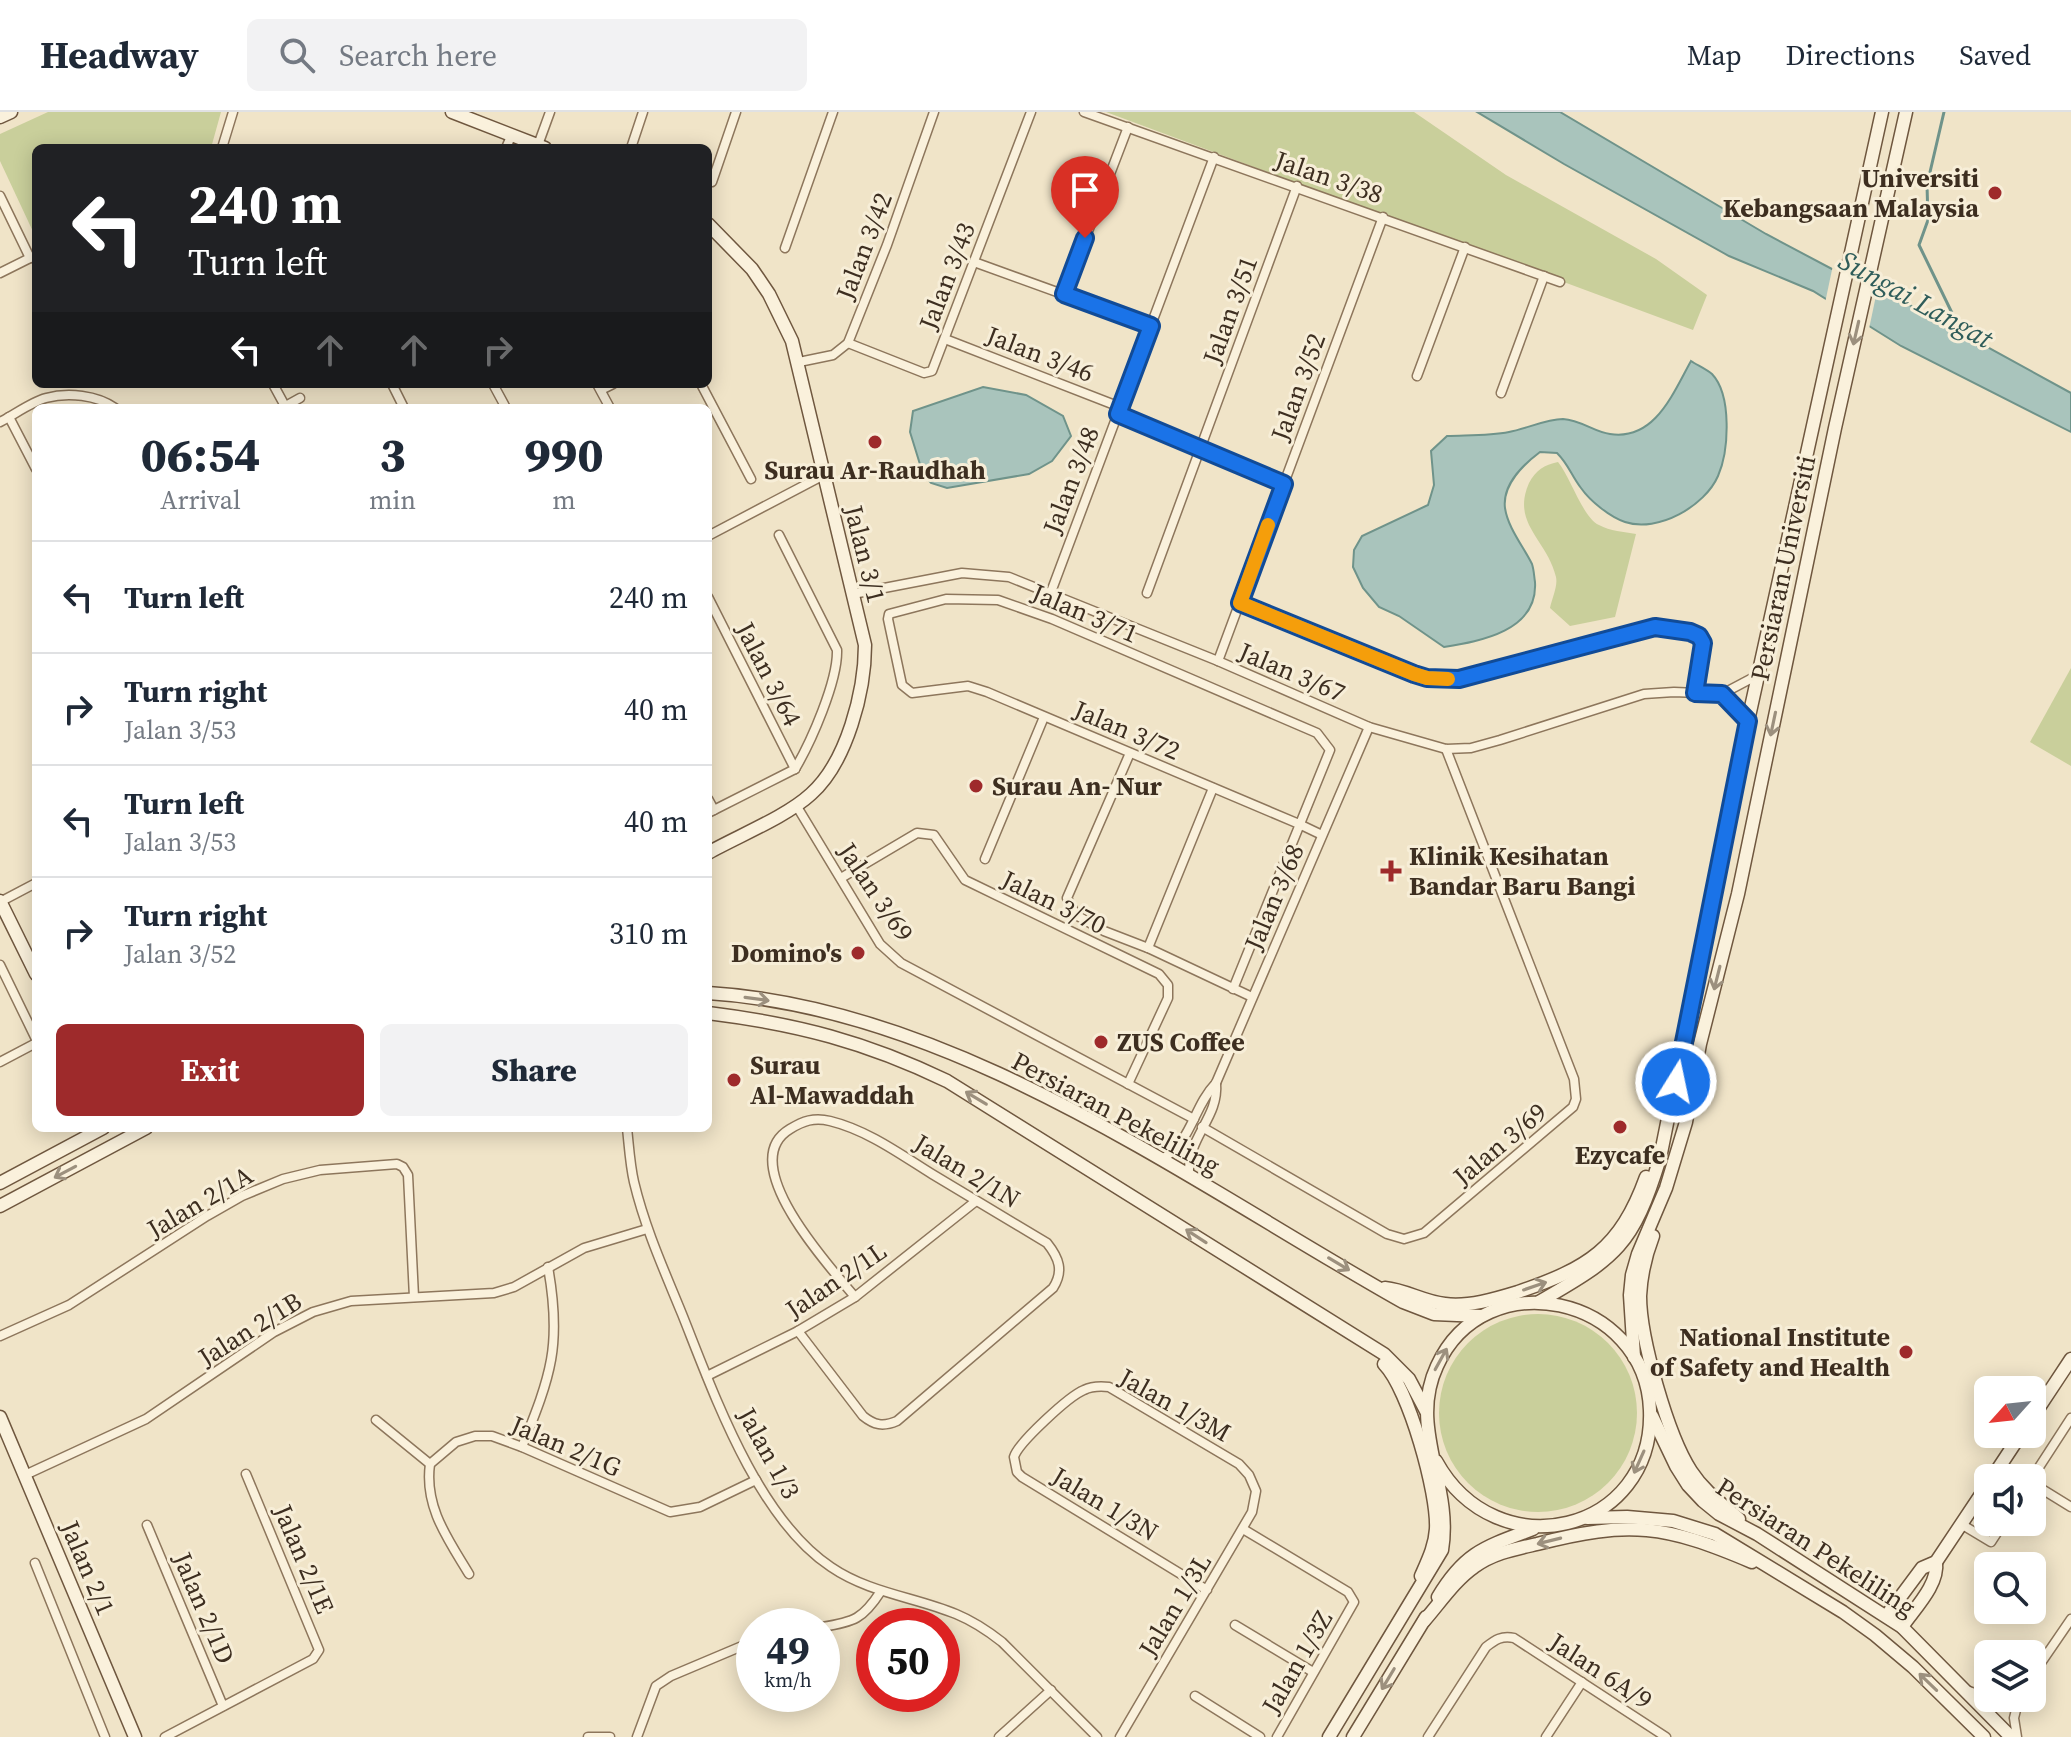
<!DOCTYPE html>
<style>
:root{--surface:#fff;--page:#f2f2f3;--text:#1f2937;--muted:#747a83;--line:#e0e1e3;--accent:#9e2a2b}
body{margin:0;font-family:"Source Serif 4",serif;background:var(--page);color:var(--text);height:100vh;display:flex;flex-direction:column;font-size:30px;white-space:nowrap}
*{box-sizing:border-box;margin:0}
p{font-size:26px;color:var(--muted)}
.icon{flex:none;width:44px;height:44px;fill:none;stroke:currentColor;stroke-width:2;stroke-linecap:round;stroke-linejoin:round}
.map{position:relative;flex:1;overflow:hidden}
.panel{position:absolute;left:32px;top:292px;width:680px;height:728px;display:flex;flex-direction:column;background:var(--surface);border-radius:12px;box-shadow:0 4px 20px #0003}
.panel>*{flex:none}
.top-card{position:absolute;left:32px;top:32px;width:680px;height:244px;border-radius:12px;box-shadow:0 4px 20px #0003;background:#202124;color:#fff;overflow:hidden}
.needle{width:52px;rotate:243deg}
.tools{position:absolute;left:1974px;top:1264px;display:grid;gap:16px}
.tools a{display:grid;place-items:center;width:72px;height:72px;border-radius:12px;background:var(--surface);box-shadow:0 4px 20px #0003;font-size:40px}
.speed{position:absolute;left:736px;top:1496px;display:flex;gap:16px;font-size:40px;font-weight:700;text-align:center}
.speed>*{display:grid;place-content:center;width:104px;height:104px;border-radius:50%;background:var(--surface);box-shadow:0 4px 20px #0003;line-height:1}
.speed small{font-size:20px;font-weight:400}
.speed .limit{border:12px solid #d22;background:#fff;color:#111}
.pin{position:absolute;display:grid;place-items:center;width:68px;height:68px;color:#fff;margin:-82px -34px;border-radius:50% 50% 50% 0;rotate:-45deg;box-shadow:0 0 8px #0007}
.pin .icon{rotate:45deg}
.me{position:absolute;width:88px;margin:-44px;rotate:10deg;stroke-linejoin:round;filter:drop-shadow(0 0 6px #0008)}
.turn{display:flex;align-items:center;gap:28px;height:168px;padding:0 24px;font-size:36px}
.turn .icon{width:104px;height:104px;stroke-width:2.5}
.turn b{display:block;font-size:56px;line-height:68px}
.lanes{display:flex;align-items:center;height:76px;padding:0 24px;background:#0003;justify-content:center;gap:40px;direction:ltr}
.lanes .off{opacity:.35}
.eta{display:flex;justify-content:space-evenly;align-items:center;height:136px;text-align:center}
.eta b{font-size:48px;font-weight:800;line-height:56px}
.cta{display:flex;gap:16px;margin-top:auto;padding:16px 24px}
.cta a{flex:1;height:92px;border-radius:12px;background:var(--accent);color:#fff;font-size:32px;font-weight:800;line-height:92px;text-align:center}
.cta a+a{background:var(--page);color:var(--text)}
ul{padding:0;list-style:none}
li{display:flex;align-items:center;gap:24px;height:112px;padding:0 24px;border-top:2px solid var(--line)}
li div{flex:1}
li b{display:block;font-size:30px}
li em{font-style:normal}
header{display:flex;align-items:center;gap:48px;box-sizing:border-box;height:112px;padding:0 40px;background:var(--surface);border-bottom:2px solid var(--line)}
header strong{font-size:38px}
nav{display:flex;gap:44px;margin-inline-start:auto;font-size:28px}
.search{width:560px;height:72px;background:var(--page);display:flex;align-items:center;gap:20px;box-sizing:border-box;padding:0 28px;border-radius:12px;color:var(--muted);font-size:30px}
.map>svg:first-child{display:block}
.green{fill:#c9cf9b}
.water{fill:#a9c4bc;stroke:#6f938a;stroke-width:2}
.pier{fill:#f0e4c8}
.lines{fill:none;stroke-linecap:round;stroke-linejoin:round}
.stream{stroke:#6f938a;stroke-width:3}
.street-casing{stroke:#8d765c;stroke-width:11}
.secondary-casing{stroke:#6f573f;stroke-width:15}
.street{stroke:#faf1dc;stroke-width:8}
.secondary{stroke:#faf1dc;stroke-width:12}
.oneway{stroke:#9c907e}
.route-casing{stroke:#114b97;stroke-width:20}
.route{stroke:#1a73e8;stroke-width:14}
.slow{stroke:#f59e0b;stroke-width:14}
.poi-dot{fill:#9e2a2b;stroke:#f7eed8;stroke-width:3}
.labels{text-anchor:middle;stroke-width:6;stroke-linejoin:round;paint-order:stroke}
.street-label{font-size:26px;fill:#3d2e20;stroke:#f7eed8}
.poi-label{font-size:26px;font-weight:bold;fill:#3d2e20;stroke:#f7eed8;text-anchor:start}
.water-label{font-size:28px;font-style:italic;fill:#2f5d5a;stroke:#f7eed8}
</style>
<header>
<strong>Headway</strong>
<div class="search"><svg class="icon" aria-label="search" viewBox="0 0 24 24"><circle cx="10" cy="10" r="6"/><path d="M15 15l6 6"/></svg>Search here</div>
<nav><a>Map</a><a>Directions</a><a>Saved</a></nav>
</header>
<div class="map">
<svg width="2071" height="1625" viewBox="0 0 2071 1625">
<rect width="100%" height="100%" fill="#f0e4c8"/>
<g class="green">
<polygon points="48,0 221,0 211,36 36,36 36,126 0,49 0,22"/>
<polygon points="1106,0 1414,0 1506,63 1656,147 1707,183 1693,218"/>
<path d="M1558,350C1571,366 1583,406 1599,413C1610,419 1624,420 1636,422L1615,505L1570,514L1550,496C1552,486 1558,474 1556,465C1547,427 1511,412 1529,371C1536,358 1544,353 1558,350Z"/>
<polygon points="2071,556 2071,654 2030,630"/>
<circle cx="1538" cy="1301" r="99"/>
</g>
<g class="water">
<polygon points="1477,0 1560,0 1766,122 1832,157 1918,197 2071,281 2071,320 1901,234 1813,179 1729,144 1564,52"/>
<path d="M1691,249C1697,253 1706,257 1712,262C1732,283 1729,339 1718,364C1705,394 1658,421 1625,410C1610,405 1590,389 1581,376C1571,363 1569,353 1557,341L1540,340C1524,352 1502,373 1505,396C1508,416 1523,434 1532,452C1534,458 1534,464 1535,470C1538,519 1481,529 1444,535L1399,504L1379,495L1363,476L1353,455L1354,438L1362,424L1428,393L1434,373L1431,339L1447,324C1467,323 1489,324 1509,320C1526,317 1546,307 1563,307C1581,308 1594,320 1610,322C1655,329 1673,281 1691,249Z"/>
<polygon points="983,275 1026,283 1063,304 1071,324 1052,349 1029,362 947,376 931,371 923,362 910,320 913,299"/>
</g>
<polygon class="pier" points="1833,153 1878,174 1869,217 1825,191"/>
<g class="lines">
<polyline class="stream" points="1944,0 1927,73 1928,108 1919,133 1954,205 1950,215"/>
<g class="street-casing">
<g id="street">
<polyline points="1084,0 1560,170"/>
<polyline points="538,33 550,0"/>
<polyline points="222,36 233,0"/>
<polyline points="506,36 512,22"/>
<polyline points="631,36 643,0"/>
<polyline points="712,70 736,0"/>
<polyline points="0,84 30,146"/>
<polyline points="785,136 833,0"/>
<polyline points="974,150 1151,214"/>
<polyline points="0,161 36,143"/>
<polyline points="1064,182 1128,15"/>
<polyline points="945,227 1120,295"/>
<polyline points="848,231 924,261 932,259 1031,0"/>
<polyline points="799,250 833,243 848,231 887,133 934,0"/>
<polyline points="1417,264 1465,135"/>
<polyline points="273,272 285,294"/>
<polyline points="392,272 404,296"/>
<polyline points="493,272 506,296"/>
<polyline points="597,272 610,296"/>
<polyline points="701,272 751,367"/>
<polyline points="601,278 613,272"/>
<polyline points="1501,281 1544,164"/>
<polyline points="282,296 300,286"/>
<polyline points="1118,302 1284,372"/>
<polyline points="9,305 36,357"/>
<path d="M0,310C14,303 31,290 46,286C68,280 97,283 115,296"/>
<path d="M779,423L837,538C838,569 811,630 795,657"/>
<polyline points="708,424 824,363"/>
<polyline points="1051,480 1214,45"/>
<polyline points="1147,481 1297,74"/>
<polyline points="853,482 962,461 1009,465 1218,549 1369,615 1446,637 1471,636 1500,628 1644,582 1674,580 1722,582 1758,563"/>
<polyline points="708,485 795,657"/>
<polyline points="1240,491 1414,562 1427,566 1459,567 1655,515 1690,520 1699,524 1703,531 1695,581"/>
<polyline points="1218,549 1383,105"/>
<polyline points="1722,582 1748,609"/>
<polyline points="1130,641 1067,786 1076,803 1104,819 1148,836 1252,885"/>
<polyline points="708,687 714,698"/>
<polyline points="796,693 880,832 901,851 1194,1007"/>
<polyline points="708,701 795,657"/>
<polyline points="985,747 1044,605"/>
<polyline points="841,766 917,721 934,723 965,768 1159,862 1168,873 1168,886 1128,972"/>
<polyline points="0,790 36,771"/>
<polyline points="1148,836 1213,676"/>
<polyline points="0,853 36,927"/>
<polyline points="1233,877 1330,638 1317,621 1052,507 998,488 946,487 889,502 888,507 902,573 912,581 968,574 987,580 1299,712 1322,723"/>
<polyline points="0,950 36,931"/>
<polyline points="1202,1015 1387,1122 1404,1127 1424,1121 1573,995 1576,987 1574,967 1446,637"/>
<path d="M627,1016C629,1034 630,1053 634,1070C645,1116 664,1158 682,1202C714,1282 757,1406 831,1455C869,1481 915,1485 956,1502C973,1509 988,1519 1002,1530L1097,1625"/>
<path d="M1162,1047C1192,1030 1193,995 1216,971L1369,615"/>
<path d="M1189,1063C1187,1024 1219,1007 1216,971"/>
<path d="M798,1219L863,1304C874,1313 883,1315 897,1309L1053,1176C1064,1159 1059,1146 1047,1131C1009,1108 970,1085 932,1062C900,1042 867,1018 830,1009C814,1005 803,1009 790,1017C733,1051 831,1156 855,1185"/>
<polyline points="0,1224 69,1193 207,1104 242,1084 283,1067 320,1058 397,1052 403,1055 408,1063 414,1185"/>
<polyline points="707,1264 798,1219 855,1185 976,1089"/>
<polyline points="376,1308 430,1352"/>
<path d="M522,1335C551,1263 562,1233 548,1155"/>
<polyline points="25,1363 146,1307 274,1220 313,1200 351,1189 494,1181 514,1175 584,1136 647,1117"/>
<polyline points="2032,1366 2071,1306"/>
<polyline points="2032,1371 2071,1395"/>
<polyline points="1961,1412 1991,1430 2004,1410"/>
<polyline points="147,1413 223,1594"/>
<polyline points="1243,1417 1348,1480 1354,1490 1277,1625"/>
<polyline points="35,1451 105,1625"/>
<path d="M469,1462C448,1427 424,1395 430,1352L456,1330L475,1324H492L522,1335L670,1400L700,1395L756,1368"/>
<polyline points="1235,1513 1313,1560"/>
<path d="M822,1515C854,1510 863,1507 881,1479"/>
<polyline points="2032,1564 2071,1507"/>
<polyline points="1969,1579 1988,1586"/>
<polyline points="1195,1584 1260,1625"/>
<polyline points="165,1625 313,1547 319,1538 246,1362"/>
<polyline points="588,1625 610,1625"/>
<polyline points="637,1625 656,1574 671,1564 754,1529"/>
<polyline points="999,1625 1051,1578"/>
<path d="M1120,1625L1252,1400L1256,1379L1249,1363L1239,1352L1109,1275C1100,1274 1092,1274 1084,1278C1069,1284 1018,1331 1014,1345L1017,1360L1022,1365L1207,1478"/>
<path d="M1428,1625L1486,1535C1495,1528 1502,1523 1514,1526L1666,1625"/>
<polyline points="1546,1625 1582,1570"/>
<polyline points="2017,1625 2014,1606 2019,1586"/>
</g>
</g>
<g class="secondary-casing">
<g id="secondary">
<polyline points="452,0 545,36"/>
<polyline points="0,5 11,0"/>
<path d="M708,112L752,157L769,182L792,229L865,533C865,579 847,650 811,682C786,705 738,724 708,741"/>
<polyline points="0,789 36,862"/>
<path d="M708,881C957,896 1191,1071 1403,1190L1434,1202L1481,1204"/>
<path d="M708,901C797,912 866,930 947,969L1384,1242L1409,1267L1426,1299"/>
<polyline points="0,1071 103,1016"/>
<polyline points="0,1094 146,1016"/>
<path d="M1653,1124C1646,1142 1641,1164 1640,1184C1640,1226 1668,1324 1691,1359C1704,1379 1722,1392 1739,1407"/>
<path d="M1385,1176C1406,1178 1424,1190 1445,1192C1469,1195 1495,1187 1518,1180C1588,1156 1620,1137 1646,1065"/>
<path d="M1539,1190C1617,1145 1633,1134 1660,1046L1748,609L1882,0"/>
<polyline points="1634,1245 1630,1183 1632,1163 1638,1142 1666,1076 1686,1010 1700,932 1738,782 1835,316 1906,0"/>
<path d="M1384,1252C1409,1277 1438,1382 1436,1417C1435,1434 1428,1448 1421,1464"/>
<polyline points="1652,1304 1676,1354 1688,1373 1703,1389 1719,1402 1757,1422 1902,1515 2011,1625"/>
<polyline points="0,1305 135,1625"/>
<polyline points="2032,1306 2071,1247"/>
<polyline points="1992,1366 2021,1322"/>
<polyline points="1587,1406 1627,1405 1673,1409 1715,1422 1843,1500 1875,1523 1913,1555 1984,1625"/>
<path d="M1438,1485C1465,1440 1485,1435 1533,1417"/>
<polyline points="1887,1503 1922,1456 1936,1450 1988,1372"/>
<path d="M1424,1509C1439,1492 1455,1468 1474,1455C1493,1441 1515,1437 1537,1432C1630,1408 1665,1413 1752,1450"/>
<path d="M1902,1515C1914,1497 1939,1473 1936,1450"/>
<path d="M1329,1625L1442,1438C1453,1372 1408,1316 1437,1254C1485,1148 1646,1184 1650,1298C1655,1420 1497,1460 1436,1349"/>
<polyline points="1353,1625 1426,1505"/>
</g>
</g>
<use href="#street" class="street"/>
<use href="#secondary" class="secondary"/>
</g>
<defs><path id="oneway-shaft" d="M-6 0H5M1.5-3L5.5 0L1.5 3" fill="none" stroke-width="1.6" stroke-linecap="round" stroke-linejoin="round" transform="scale(2)"/></defs>
<g class="oneway">
<use href="#oneway-shaft" transform="translate(1856 221) rotate(103)"/>
<use href="#oneway-shaft" transform="translate(1773 612) rotate(102)"/>
<use href="#oneway-shaft" transform="translate(1717 866) rotate(104)"/>
<use href="#oneway-shaft" transform="translate(757 887) rotate(8)"/>
<use href="#oneway-shaft" transform="translate(976 986) rotate(-149)"/>
<use href="#oneway-shaft" transform="translate(65 1060) rotate(152)"/>
<use href="#oneway-shaft" transform="translate(1196 1124) rotate(-147)"/>
<use href="#oneway-shaft" transform="translate(1339 1152) rotate(31)"/>
<use href="#oneway-shaft" transform="translate(1535 1174) rotate(-19)"/>
<use href="#oneway-shaft" transform="translate(1441 1247) rotate(-61)"/>
<use href="#oneway-shaft" transform="translate(1639 1350) rotate(114)"/>
<use href="#oneway-shaft" transform="translate(1549 1429) rotate(166)"/>
<use href="#oneway-shaft" transform="translate(1388 1567) rotate(121)"/>
<use href="#oneway-shaft" transform="translate(1928 1570) rotate(-136)"/>
</g>
<g class="lines">
<g class="route-casing">
<polyline id="route" points="1085,126 1064,182 1151,214 1118,302 1284,372 1240,491 1414,562 1427,566 1459,567 1655,515 1690,520 1699,524 1703,531 1695,581 1722,582 1748,609 1676,970"/>
</g>
<use href="#route" class="route"/>
<polyline class="slow" points="1268,413 1240,491 1414,562 1427,566 1448,567"/>
</g>
<g class="poi-dot">
<circle cx="1995" cy="81" r="8"/>
<circle cx="875" cy="330" r="8"/>
<circle cx="976" cy="674" r="8"/>
<path d="M1387 747h8v8h8v8h-8v8h-8v-8h-8v-8h8z"/>
<circle cx="858" cy="841" r="8"/>
<circle cx="1101" cy="930" r="8"/>
<circle cx="734" cy="968" r="8"/>
<circle cx="1620" cy="1015" r="8"/>
<circle cx="1906" cy="1240" r="8"/>
</g>
<g class="labels">
<g class="street-label">
<text transform="translate(1329 65) rotate(19)" y="9">Jalan 3/38</text>
<text transform="translate(864 134) rotate(-69)" y="9">Jalan 3/42</text>
<text transform="translate(947 164) rotate(-69)" y="9">Jalan 3/43</text>
<text transform="translate(1230 198) rotate(-70)" y="9">Jalan 3/51</text>
<text transform="translate(1040 242) rotate(21)" y="9">Jalan 3/46</text>
<text transform="translate(1298 275) rotate(-70)" y="9">Jalan 3/52</text>
<text transform="translate(1071 368) rotate(-69)" y="9">Jalan 3/48</text>
<text transform="translate(865 442) rotate(76)" y="9">Jalan 3/1</text>
<text transform="translate(1783 456) rotate(-78)" y="9">Persiaran Universiti</text>
<text transform="translate(1085 501) rotate(23)" y="9">Jalan 3/71</text>
<text transform="translate(1292 560) rotate(23)" y="9">Jalan 3/67</text>
<text transform="translate(769 562) rotate(63)" y="9">Jalan 3/64</text>
<text transform="translate(1127 618) rotate(23)" y="9">Jalan 3/72</text>
<text transform="translate(876 780) rotate(56)" y="9">Jalan 3/69</text>
<text transform="translate(1274 785) rotate(-67)" y="9">Jalan 3/68</text>
<text transform="translate(1054 790) rotate(26)" y="9">Jalan 3/70</text>
<text transform="translate(1116 1001) rotate(28)" y="9">Persiaran Pekeliling</text>
<text transform="translate(1500 1032) rotate(-40)" y="9">Jalan 3/69</text>
<text transform="translate(967 1059) rotate(31)" y="9">Jalan 2/1N</text>
<text transform="translate(200 1090) rotate(-30)" y="9">Jalan 2/1A</text>
<text transform="translate(836 1168) rotate(-34)" y="9">Jalan 2/1L</text>
<text transform="translate(250 1217) rotate(-32)" y="9">Jalan 2/1B</text>
<text transform="translate(1175 1293) rotate(29)" y="9">Jalan 1/3M</text>
<text transform="translate(566 1334) rotate(23)" y="9">Jalan 2/1G</text>
<text transform="translate(769 1341) rotate(61)" y="9">Jalan 1/3</text>
<text transform="translate(1105 1392) rotate(31)" y="9">Jalan 1/3N</text>
<text transform="translate(1816 1435) rotate(33)" y="9">Persiaran Pekeliling</text>
<text transform="translate(304 1447) rotate(67)" y="9">Jalan 2/1E</text>
<text transform="translate(88 1456) rotate(67)" y="9">Jalan 2/1</text>
<text transform="translate(1175 1493) rotate(-59)" y="9">Jalan 1/3L</text>
<text transform="translate(204 1496) rotate(67)" y="9">Jalan 2/1D</text>
<text transform="translate(1297 1550) rotate(-60)" y="9">Jalan 1/3Z</text>
<text transform="translate(1601 1559) rotate(33)" y="9">Jalan 6A/9</text>
</g>
<g class="poi-label">
<text x="1979" y="75" text-anchor="end">Universiti<tspan x="1979" dy="30">Kebangsaan Malaysia</tspan></text>
<text x="875" y="367" text-anchor="middle">Surau Ar-Raudhah</text>
<text x="992" y="683">Surau An- Nur</text>
<text x="1409" y="753">Klinik Kesihatan<tspan x="1409" dy="30">Bandar Baru Bangi</tspan></text>
<text x="842" y="850" text-anchor="end">Domino's</text>
<text x="1117" y="939">ZUS Coffee</text>
<text x="750" y="962">Surau<tspan x="750" dy="30">Al-Mawaddah</tspan></text>
<text x="1620" y="1052" text-anchor="middle">Ezycafe</text>
<text x="1890" y="1234" text-anchor="end">National Institute<tspan x="1890" dy="30">of Safety and Health</tspan></text>
</g>
<g class="water-label">
<text transform="translate(1916 187) rotate(29)" y="10">Sungai Langat</text>
</g>
</g>
</svg>
<div class="tools">
<a><svg class="needle" viewBox="-14 -14 28 28"><path d="M0-13l5 13h-10z" fill="#e53935"/><path d="M0 13l5-13h-10z" fill="#747a83"/></svg></a>
<a><svg class="icon" aria-label="sound" viewBox="0 0 24 24"><path d="M4 9h4l5-4v14l-5-4H4zM17 9q2 3 0 6"/></svg></a>
<a><svg class="icon" aria-label="search" viewBox="0 0 24 24"><circle cx="10" cy="10" r="6"/><path d="M15 15l6 6"/></svg></a>
<a><svg class="icon" aria-label="layers" viewBox="0 0 24 24"><path d="M12 4l9 5-9 5-9-5zM3 14l9 5 9-5"/></svg></a>
</div>
<div class="speed"><div>49<small>km/h</small></div><div class="limit">50</div></div>
<div class="pin" style="left:1085px;top:126px;background:#d93025"><svg class="icon" aria-label="arrive" viewBox="0 0 24 24"><path d="M6 21V4h12l-3 4 3 4H6"/></svg></div>
<svg class="me" style="left:1676px;top:970px" viewBox="-20 -20 40 40"><circle r="17" fill="#1a73e8" stroke="#fff" stroke-width="3"/><path d="M0-11L8 9 0 5-8 9z" fill="#fff"/></svg>
<div class="top-card">
<div class="turn"><svg class="icon" aria-label="left" viewBox="0 0 24 24"><path d="M17 20v-9H6M10 6l-5 5 5 5"/></svg><div><b>240 m</b>Turn left</div></div>
<div class="lanes"><svg class="icon" aria-label="left" viewBox="0 0 24 24"><path d="M17 20v-9H6M10 6l-5 5 5 5"/></svg><svg class="icon off" aria-label="ahead" viewBox="0 0 24 24"><path d="M12 20V5M6 11l6-6 6 6"/></svg><svg class="icon off" aria-label="ahead" viewBox="0 0 24 24"><path d="M12 20V5M6 11l6-6 6 6"/></svg><svg class="icon off" aria-label="right" viewBox="0 0 24 24"><path d="M7 20v-9h11M14 6l5 5-5 5"/></svg></div>
</div>
<section class="panel">
<div class="eta">
<div><b>06:54</b><p>Arrival</p></div>
<div><b>3</b><p>min</p></div>
<div><b>990</b><p>m</p></div>
</div>
<ul>
<li><svg class="icon" aria-label="left" viewBox="0 0 24 24"><path d="M17 20v-9H6M10 6l-5 5 5 5"/></svg><div><b>Turn left</b></div><em>240 m</em></li>
<li><svg class="icon" aria-label="right" viewBox="0 0 24 24"><path d="M7 20v-9h11M14 6l5 5-5 5"/></svg><div><b>Turn right</b><p>Jalan 3/53</p></div><em>40 m</em></li>
<li><svg class="icon" aria-label="left" viewBox="0 0 24 24"><path d="M17 20v-9H6M10 6l-5 5 5 5"/></svg><div><b>Turn left</b><p>Jalan 3/53</p></div><em>40 m</em></li>
<li><svg class="icon" aria-label="right" viewBox="0 0 24 24"><path d="M7 20v-9h11M14 6l5 5-5 5"/></svg><div><b>Turn right</b><p>Jalan 3/52</p></div><em>310 m</em></li>
</ul>
<div class="cta"><a>Exit</a><a>Share</a></div>
</section>
</div>
